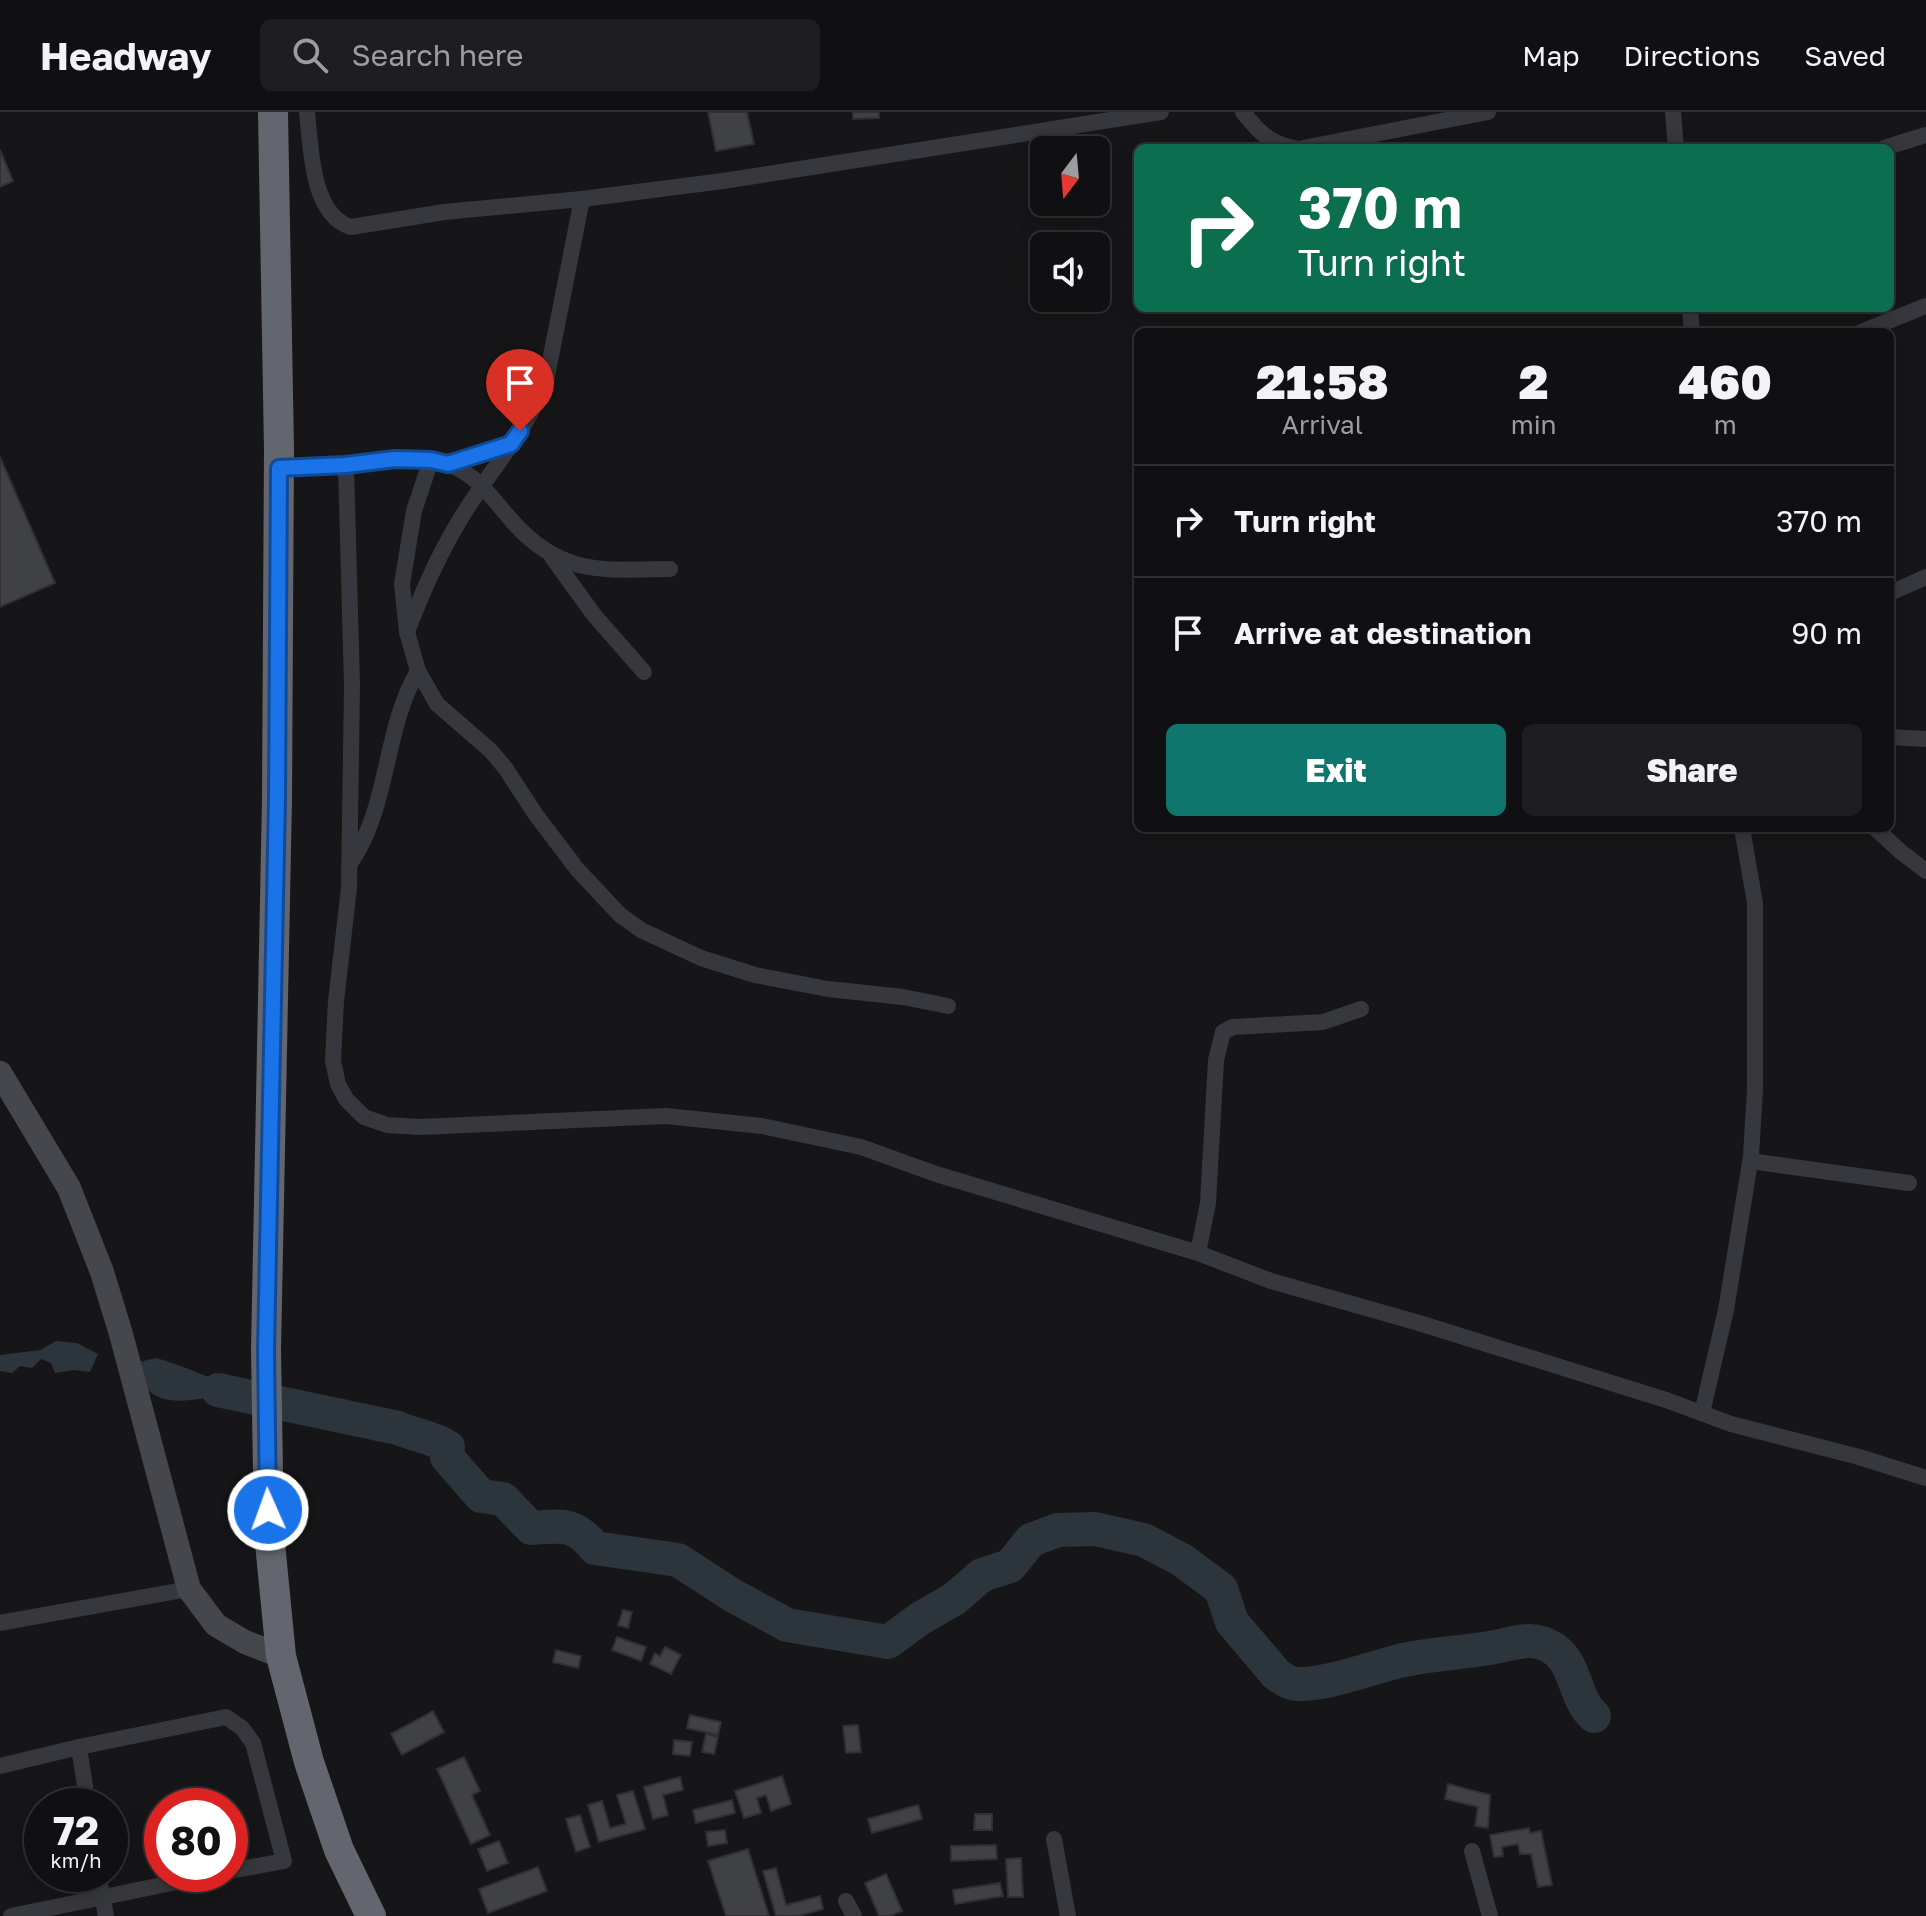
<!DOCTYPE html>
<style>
:root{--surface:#101012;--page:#1e1e20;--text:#f1f3f6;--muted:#9c9d9f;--line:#303032;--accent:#0f766e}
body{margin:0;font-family:"Golos Text",sans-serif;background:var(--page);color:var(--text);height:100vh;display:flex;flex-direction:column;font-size:30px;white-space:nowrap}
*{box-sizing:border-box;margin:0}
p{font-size:26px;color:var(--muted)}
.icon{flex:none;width:44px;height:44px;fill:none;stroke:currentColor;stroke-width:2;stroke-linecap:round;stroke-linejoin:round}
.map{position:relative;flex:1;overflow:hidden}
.sheet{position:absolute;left:1134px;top:216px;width:760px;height:504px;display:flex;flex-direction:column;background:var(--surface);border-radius:12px;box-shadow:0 4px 20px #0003,0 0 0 2px var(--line)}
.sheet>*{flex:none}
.banner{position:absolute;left:1134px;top:32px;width:760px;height:168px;border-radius:12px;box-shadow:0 4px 20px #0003,0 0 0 2px var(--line);background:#0b6e4f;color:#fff;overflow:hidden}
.needle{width:52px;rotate:196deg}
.buttons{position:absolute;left:1030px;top:24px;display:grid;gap:16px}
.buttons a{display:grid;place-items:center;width:80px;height:80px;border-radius:12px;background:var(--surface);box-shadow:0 4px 20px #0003,0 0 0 2px var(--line);font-size:40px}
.speed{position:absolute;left:24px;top:1676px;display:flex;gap:16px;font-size:40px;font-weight:700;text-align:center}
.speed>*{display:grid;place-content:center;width:104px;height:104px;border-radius:50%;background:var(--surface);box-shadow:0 4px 20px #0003,0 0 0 2px var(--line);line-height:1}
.speed small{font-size:20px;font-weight:400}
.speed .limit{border:12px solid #d22;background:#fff;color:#111}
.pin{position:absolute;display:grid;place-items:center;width:68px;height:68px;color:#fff;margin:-82px -34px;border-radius:50% 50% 50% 0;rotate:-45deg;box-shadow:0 0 8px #0007}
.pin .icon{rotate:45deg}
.me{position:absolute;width:88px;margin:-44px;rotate:358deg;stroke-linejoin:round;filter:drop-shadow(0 0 6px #0008)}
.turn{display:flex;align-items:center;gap:28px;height:168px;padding:0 32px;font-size:36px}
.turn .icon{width:104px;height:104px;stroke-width:2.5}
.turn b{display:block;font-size:56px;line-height:68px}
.eta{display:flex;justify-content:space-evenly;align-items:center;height:136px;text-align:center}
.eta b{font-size:48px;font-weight:800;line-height:56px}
.action{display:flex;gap:16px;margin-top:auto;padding:16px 32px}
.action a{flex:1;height:92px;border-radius:12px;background:var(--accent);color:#fff;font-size:32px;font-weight:800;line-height:92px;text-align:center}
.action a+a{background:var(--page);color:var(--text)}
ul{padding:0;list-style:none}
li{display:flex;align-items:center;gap:24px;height:112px;padding:0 32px;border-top:2px solid var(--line)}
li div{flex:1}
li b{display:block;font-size:30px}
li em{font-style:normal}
header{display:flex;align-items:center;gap:48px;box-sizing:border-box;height:112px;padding:0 40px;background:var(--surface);border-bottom:2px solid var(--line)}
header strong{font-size:38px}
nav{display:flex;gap:44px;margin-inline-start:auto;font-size:28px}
.search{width:560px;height:72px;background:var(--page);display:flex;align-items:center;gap:20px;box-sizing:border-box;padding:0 28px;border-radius:12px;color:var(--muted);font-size:30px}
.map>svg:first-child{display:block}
.water{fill:#2c353c}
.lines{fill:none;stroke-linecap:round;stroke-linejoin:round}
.river{stroke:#2c353c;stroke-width:34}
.building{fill:#404145;stroke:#303034;stroke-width:2}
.street{stroke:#37383d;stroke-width:16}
.secondary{stroke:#45474d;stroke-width:24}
.highway{stroke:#63666e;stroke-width:30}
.route-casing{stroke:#114b97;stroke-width:20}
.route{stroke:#1a73e8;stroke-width:14}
</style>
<header>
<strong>Headway</strong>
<div class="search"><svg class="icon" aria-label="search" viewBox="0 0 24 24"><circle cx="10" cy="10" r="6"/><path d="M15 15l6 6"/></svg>Search here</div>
<nav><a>Map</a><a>Directions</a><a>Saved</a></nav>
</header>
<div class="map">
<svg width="1926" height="1804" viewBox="0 0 1926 1804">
<rect width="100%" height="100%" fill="#161618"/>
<g class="water">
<polygon points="56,1229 77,1231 98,1242 90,1260 74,1258 55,1261 51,1251 41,1247 32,1256 20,1254 12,1261 0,1259 0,1243 40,1238"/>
<path d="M156,1246C179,1252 200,1263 223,1269L213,1285C192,1288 160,1295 146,1275C141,1269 141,1257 139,1250Z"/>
</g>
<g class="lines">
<path class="river" d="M218,1278L398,1316C414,1323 434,1326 448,1335L447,1345L481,1384L503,1387L531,1416C562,1414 574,1410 595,1436L678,1448L732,1483L787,1513L888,1530L921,1506L954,1487L982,1463L1010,1454L1031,1428L1058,1418L1095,1417L1144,1428L1182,1448L1221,1477L1232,1510L1276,1562C1283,1567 1290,1572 1298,1572C1326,1573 1371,1556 1399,1549C1429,1542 1460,1541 1490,1536C1514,1532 1531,1522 1554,1537C1577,1553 1574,1587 1594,1604"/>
</g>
<g class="building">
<polygon points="708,0 747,0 754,32 716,39"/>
<polygon points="853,0 879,0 879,6 853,7"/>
<polygon points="0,38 13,69 0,75"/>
<polygon points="0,345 55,471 0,495"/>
<polygon points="623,1498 632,1500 628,1516 618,1513"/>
<polygon points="617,1525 646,1535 641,1549 612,1538"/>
<polygon points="665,1535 681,1543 671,1562 650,1552 655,1541 660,1544"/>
<polygon points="556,1538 581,1544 578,1556 553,1550"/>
<polygon points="433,1599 444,1620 402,1643 391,1622"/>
<polygon points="690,1603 721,1610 718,1623 687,1616"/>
<polygon points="858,1613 861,1640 846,1641 843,1614"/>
<polygon points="706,1622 718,1625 714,1642 702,1640"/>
<polygon points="674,1628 692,1630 690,1644 673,1642"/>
<polygon points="464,1645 480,1679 472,1683 490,1723 471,1732 437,1657"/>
<polygon points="782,1664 791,1692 771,1699 766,1683 757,1686 761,1701 744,1706 735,1679"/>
<polygon points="680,1665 683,1678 663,1683 668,1703 653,1707 644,1675"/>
<polygon points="1448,1672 1490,1683 1488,1716 1475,1714 1478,1695 1445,1687"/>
<polygon points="633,1679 645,1717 599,1730 588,1693 602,1689 610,1716 626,1712 617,1683"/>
<polygon points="732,1688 735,1701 696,1711 693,1698"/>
<polygon points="918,1693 922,1707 872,1721 868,1707"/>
<polygon points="975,1702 992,1702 992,1718 974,1718"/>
<polygon points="580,1703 590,1735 576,1740 566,1707"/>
<polygon points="1529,1716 1530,1721 1541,1719 1552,1773 1538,1775 1531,1742 1520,1742 1518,1732 1502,1735 1503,1744 1494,1745 1490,1723"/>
<polygon points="725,1718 727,1731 708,1734 706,1720"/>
<polygon points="499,1729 508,1751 487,1759 478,1737"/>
<polygon points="996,1733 997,1747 951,1749 951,1734"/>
<polygon points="748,1737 769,1804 726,1804 708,1749"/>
<polygon points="1021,1746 1023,1785 1008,1785 1006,1747"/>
<polygon points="538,1755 547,1779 488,1801 479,1777"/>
<polygon points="776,1756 786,1793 820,1784 823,1797 798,1804 776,1804 763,1759"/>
<polygon points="886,1762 902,1799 890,1804 879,1804 865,1771"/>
<polygon points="1000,1771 1003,1784 955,1792 953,1778"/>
</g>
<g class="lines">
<g class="street">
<path d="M307,0C311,35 311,103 351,115L444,100L582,87L723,69L1161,0"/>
<path d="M1243,0C1258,19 1269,32 1294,36"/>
<polyline points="1673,0 1676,36"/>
<polyline points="1303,36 1488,0"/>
<polyline points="1884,36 1926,23"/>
<polyline points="1690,196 1692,220"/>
<polyline points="1861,220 1926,194"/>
<polyline points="431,348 414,399 402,472 407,520 418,559 437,592 491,639 506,657 536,703 577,757 620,803 641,818 701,846 755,863 828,877 903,885 948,894"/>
<polyline points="448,352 511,332"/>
<polyline points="346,353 352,574 349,776 336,889 333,949 338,972 346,987 364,1005 387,1013 420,1015 666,1004 762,1014 861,1035 936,1062 1198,1141 1271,1169 1419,1211 1666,1288 1731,1312 1859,1345 1926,1366"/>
<path d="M279,356C302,355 324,355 347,353C380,350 417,341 450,353C479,364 493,388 513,410C561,464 603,458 670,457"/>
<polyline points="552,445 594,503 644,560"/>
<polyline points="1890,481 1926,465"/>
<path d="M408,517C422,481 438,444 458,411C486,363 526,321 546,269L582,87"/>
<polyline points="1890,625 1926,627"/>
<polyline points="1875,716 1901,740 1926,759"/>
<path d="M349,753C390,696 383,618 418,559"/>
<polyline points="1750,1049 1909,1071"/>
<polyline points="1198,1141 1208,1091 1216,948 1223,920 1233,915 1323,910 1361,897"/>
<polyline points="1702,1301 1726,1198 1751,1044 1755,977 1755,791 1742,716"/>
<polyline points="0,1511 189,1477"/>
<polyline points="79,1635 88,1694"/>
<polyline points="0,1654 79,1635 226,1605 242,1616 253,1631 284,1749 230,1759"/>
<polyline points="1054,1727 1068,1804"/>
<polyline points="1472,1739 1490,1804"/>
<polyline points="98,1762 106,1804"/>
<polyline points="846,1789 854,1804"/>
<polyline points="11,1804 216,1762"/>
</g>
<polyline class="secondary" points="0,961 69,1076 102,1160 121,1222 189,1477 216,1513 245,1530 281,1544"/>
<polyline class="highway" points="273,0 279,338 277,687 266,1238 269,1421 281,1544 309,1650 339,1738 371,1804"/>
</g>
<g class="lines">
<g class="route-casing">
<polyline id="route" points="268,1398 266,1238 277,687 279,356 346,353 395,347 431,348 448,352 511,332 520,319"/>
</g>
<use href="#route" class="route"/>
</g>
</svg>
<div class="buttons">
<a><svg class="needle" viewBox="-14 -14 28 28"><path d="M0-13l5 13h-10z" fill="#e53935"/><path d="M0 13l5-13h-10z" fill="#9c9d9f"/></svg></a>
<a><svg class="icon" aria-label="sound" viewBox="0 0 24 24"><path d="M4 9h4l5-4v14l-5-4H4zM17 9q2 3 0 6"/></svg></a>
</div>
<div class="speed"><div>72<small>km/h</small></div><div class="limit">80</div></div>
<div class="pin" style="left:520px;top:319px;background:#d93025"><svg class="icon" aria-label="arrive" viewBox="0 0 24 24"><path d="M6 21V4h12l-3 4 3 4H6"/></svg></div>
<svg class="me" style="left:268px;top:1398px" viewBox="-20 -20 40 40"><circle r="17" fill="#1a73e8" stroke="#fff" stroke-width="3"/><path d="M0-11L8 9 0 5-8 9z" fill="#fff"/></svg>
<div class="banner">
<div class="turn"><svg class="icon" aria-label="right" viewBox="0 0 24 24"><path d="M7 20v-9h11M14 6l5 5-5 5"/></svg><div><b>370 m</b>Turn right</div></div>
</div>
<section class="sheet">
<div class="eta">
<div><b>21:58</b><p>Arrival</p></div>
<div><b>2</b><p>min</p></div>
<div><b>460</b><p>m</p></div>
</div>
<ul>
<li><svg class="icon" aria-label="right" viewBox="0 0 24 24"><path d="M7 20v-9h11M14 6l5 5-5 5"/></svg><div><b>Turn right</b></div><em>370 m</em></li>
<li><svg class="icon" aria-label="arrive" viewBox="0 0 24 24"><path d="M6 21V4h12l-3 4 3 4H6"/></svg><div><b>Arrive at destination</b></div><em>90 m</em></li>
</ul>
<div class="action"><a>Exit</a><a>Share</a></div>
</section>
</div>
